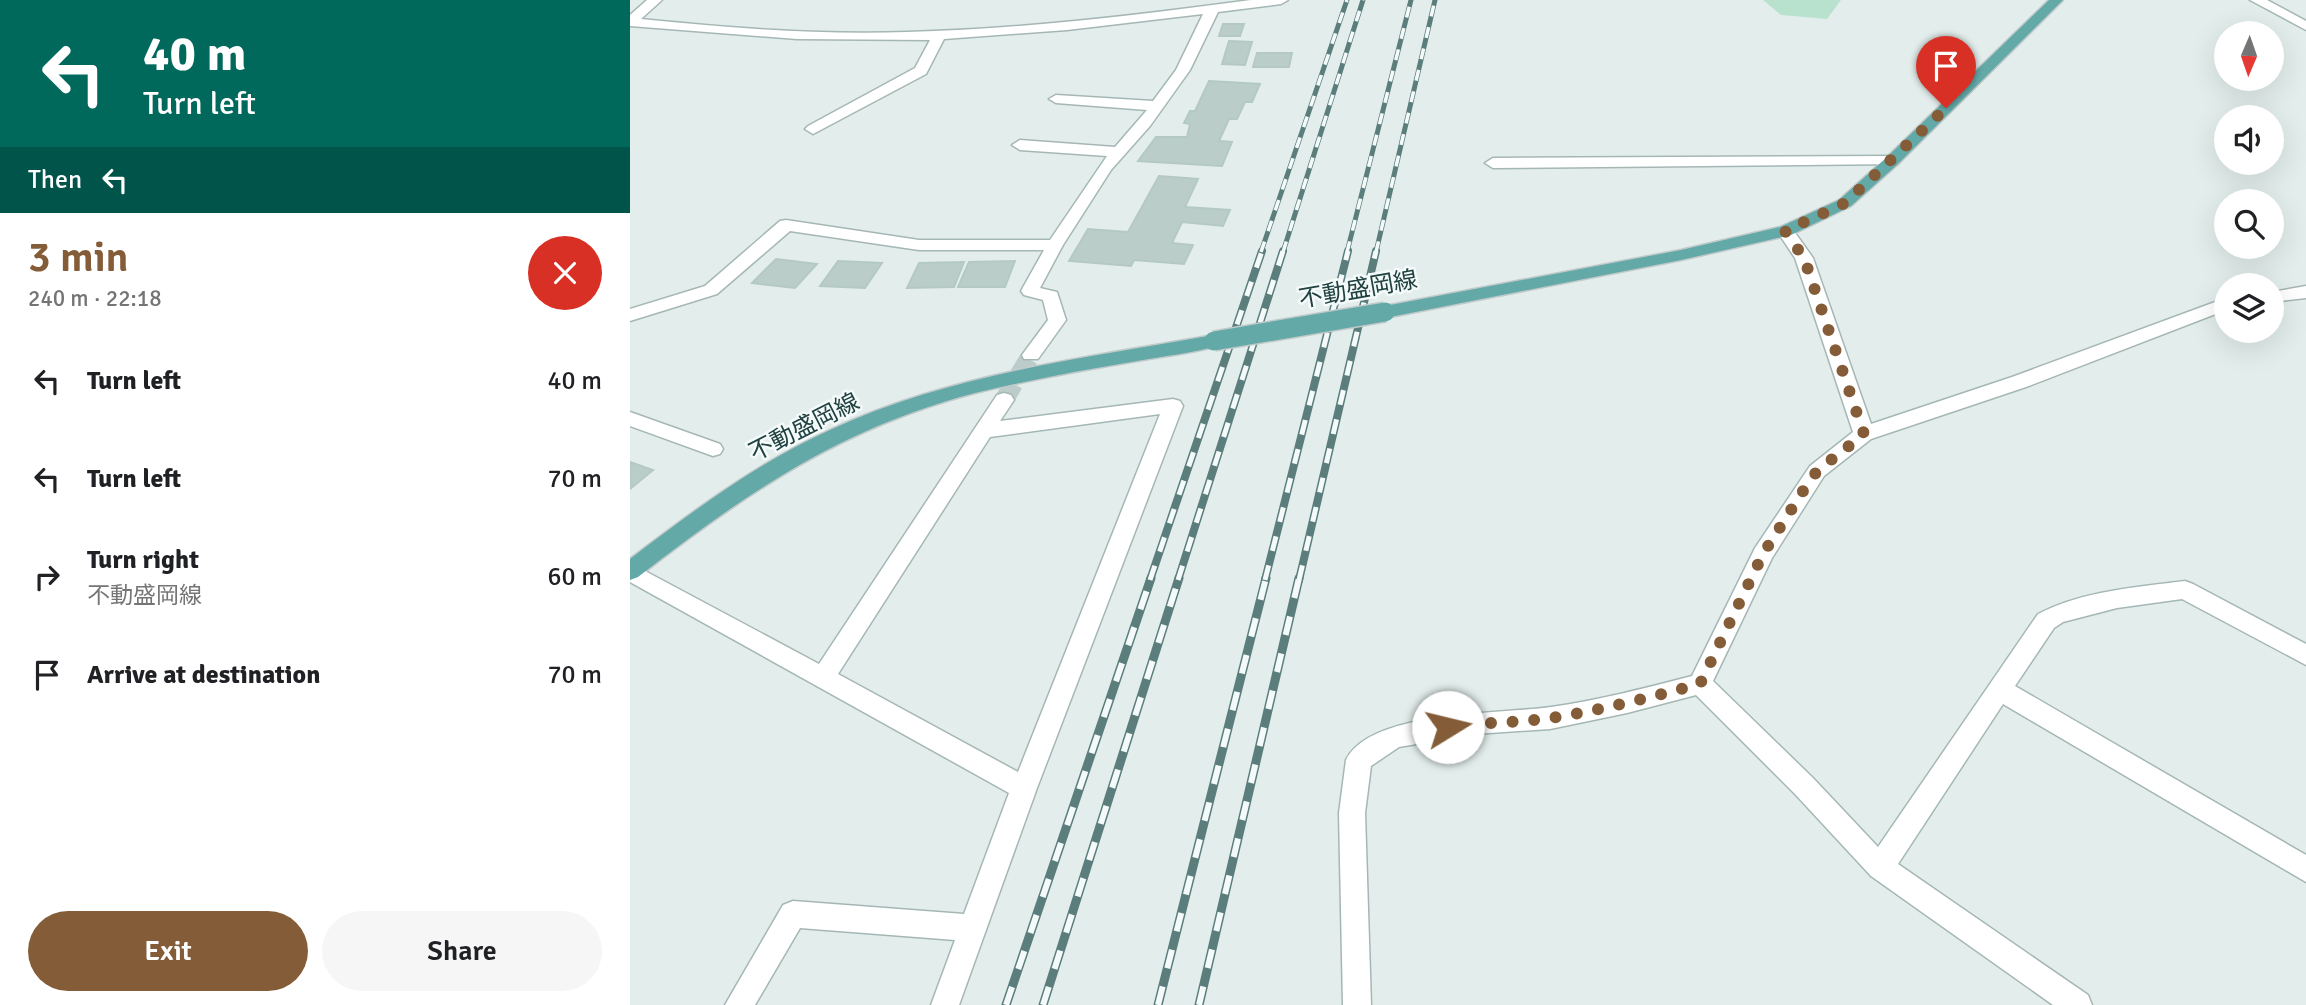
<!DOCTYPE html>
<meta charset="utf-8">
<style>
:root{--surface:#fff;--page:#f6f6f6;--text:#202124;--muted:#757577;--accent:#845d38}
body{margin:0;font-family:Signika,"Noto Sans JP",sans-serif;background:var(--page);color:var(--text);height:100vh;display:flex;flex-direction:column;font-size:26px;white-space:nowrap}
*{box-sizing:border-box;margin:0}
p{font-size:23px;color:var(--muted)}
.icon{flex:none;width:38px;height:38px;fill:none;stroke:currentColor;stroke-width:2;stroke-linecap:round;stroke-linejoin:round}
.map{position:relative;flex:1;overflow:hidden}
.details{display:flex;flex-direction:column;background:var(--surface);width:630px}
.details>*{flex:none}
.banner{background:#00695c;color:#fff;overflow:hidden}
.needle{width:46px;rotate:182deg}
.fabs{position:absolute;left:1584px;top:21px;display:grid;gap:14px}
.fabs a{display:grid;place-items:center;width:70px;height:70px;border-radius:50%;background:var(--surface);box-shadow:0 7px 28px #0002;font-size:35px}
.pin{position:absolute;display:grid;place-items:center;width:60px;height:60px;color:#fff;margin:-72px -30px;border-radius:50% 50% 50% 0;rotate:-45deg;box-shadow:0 0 7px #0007}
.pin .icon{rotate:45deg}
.me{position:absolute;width:77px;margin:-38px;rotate:81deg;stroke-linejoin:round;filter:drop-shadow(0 0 5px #0008)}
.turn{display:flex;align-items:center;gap:24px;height:147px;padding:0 28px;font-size:32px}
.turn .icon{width:91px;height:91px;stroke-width:2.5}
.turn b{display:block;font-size:49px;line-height:60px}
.then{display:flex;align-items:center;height:66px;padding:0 28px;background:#0003;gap:14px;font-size:26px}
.round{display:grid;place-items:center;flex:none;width:74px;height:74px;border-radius:37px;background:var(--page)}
.overview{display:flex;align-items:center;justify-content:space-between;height:119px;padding:0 28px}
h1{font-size:42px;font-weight:600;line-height:52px;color:var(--accent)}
.action{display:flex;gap:14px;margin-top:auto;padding:14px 28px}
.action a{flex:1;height:80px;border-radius:42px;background:var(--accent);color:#fff;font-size:28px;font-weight:600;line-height:80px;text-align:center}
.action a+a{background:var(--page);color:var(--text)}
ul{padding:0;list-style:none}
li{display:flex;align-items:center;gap:21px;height:98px;padding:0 28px}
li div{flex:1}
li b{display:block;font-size:26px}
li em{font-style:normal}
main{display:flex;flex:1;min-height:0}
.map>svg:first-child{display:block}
.green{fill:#b9e2ce}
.building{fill:#bbcdc9;stroke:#b4c9c5;stroke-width:2}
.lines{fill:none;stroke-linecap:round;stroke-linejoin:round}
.minor-tunnel{stroke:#bcccca;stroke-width:19;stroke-dasharray:19 10;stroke-linecap:butt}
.minor-casing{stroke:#a5b7b5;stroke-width:3}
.major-casing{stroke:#c1caca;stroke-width:3}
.minor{fill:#fff;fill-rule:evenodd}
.major{fill:#62a9a8;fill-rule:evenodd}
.rail-far2-casing{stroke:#5b7e7d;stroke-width:5}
.rail-far1-casing{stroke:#5b7e7d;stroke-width:8}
.rail-casing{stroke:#5b7e7d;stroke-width:9}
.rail-far2{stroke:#f4faf9;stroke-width:3.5;stroke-dasharray:11;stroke-linecap:butt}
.rail-far1{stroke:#f4faf9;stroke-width:5;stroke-dasharray:15;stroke-linecap:butt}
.rail{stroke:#f4faf9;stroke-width:6;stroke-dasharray:19;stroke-linecap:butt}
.major-bridge-casing{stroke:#c1caca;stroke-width:22;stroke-linecap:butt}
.major-bridge{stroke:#62a9a8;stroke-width:19}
.route{stroke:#845d38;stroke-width:12;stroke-dasharray:0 21.6}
.labels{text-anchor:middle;stroke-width:5;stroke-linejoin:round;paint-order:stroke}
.street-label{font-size:24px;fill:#204241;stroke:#f4faf9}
</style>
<main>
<section class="details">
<div class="banner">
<div class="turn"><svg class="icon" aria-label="left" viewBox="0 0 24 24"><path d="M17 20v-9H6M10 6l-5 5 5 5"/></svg><div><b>40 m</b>Turn left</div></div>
<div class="then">Then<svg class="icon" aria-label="left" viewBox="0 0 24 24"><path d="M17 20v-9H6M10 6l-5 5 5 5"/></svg></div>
</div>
<div class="overview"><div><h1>3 min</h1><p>240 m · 22:18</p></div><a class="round" style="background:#d93025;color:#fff"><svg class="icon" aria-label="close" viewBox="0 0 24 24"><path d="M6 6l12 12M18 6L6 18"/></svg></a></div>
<ul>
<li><svg class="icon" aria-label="left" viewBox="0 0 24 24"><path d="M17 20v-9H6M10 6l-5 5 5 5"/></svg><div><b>Turn left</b></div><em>40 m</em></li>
<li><svg class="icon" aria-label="left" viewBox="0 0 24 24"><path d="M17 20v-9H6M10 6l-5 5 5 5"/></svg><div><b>Turn left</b></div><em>70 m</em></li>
<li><svg class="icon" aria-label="right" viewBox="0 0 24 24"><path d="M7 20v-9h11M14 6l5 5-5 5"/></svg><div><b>Turn right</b><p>不動盛岡線</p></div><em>60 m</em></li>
<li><svg class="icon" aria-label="arrive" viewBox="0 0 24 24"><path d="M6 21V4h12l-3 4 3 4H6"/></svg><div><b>Arrive at destination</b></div><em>70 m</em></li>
</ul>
<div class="action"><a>Exit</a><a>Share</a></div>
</section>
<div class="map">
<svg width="1676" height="1005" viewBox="0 0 1676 1005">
<rect width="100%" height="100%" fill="#e3eeec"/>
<polygon class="green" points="1133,0 1211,0 1197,19 1151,15"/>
<g class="building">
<polygon points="593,24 614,24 610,36 589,36"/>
<polygon points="599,41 622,42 615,65 592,64"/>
<polygon points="627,53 662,53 659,67 623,67"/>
<polygon points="579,81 630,84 622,102 615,102 607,119 599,119 589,141 602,142 592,166 508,161 526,137 557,137 560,124 554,123 560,111 565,111"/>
<polygon points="529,176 568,179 555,207 600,210 593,226 552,222 542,243 563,245 554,264 504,260 501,266 439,261 458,229 498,232"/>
<polygon points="146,259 187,264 165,288 122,283"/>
<polygon points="208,261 252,263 235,288 190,286"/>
<polygon points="385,261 375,287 328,287 339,262"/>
<polygon points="334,262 324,287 277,288 289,263"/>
<polygon points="0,462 23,470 0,489"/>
</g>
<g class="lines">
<polyline class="minor-tunnel" points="374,400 401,355"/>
<g class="minor-casing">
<g id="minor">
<path d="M17,0H32L11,19C100,28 188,35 277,32C392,29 508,15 621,0H658L651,4L588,12L560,70L520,126L481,170L433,245L410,288L427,292L436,320L408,359H394L392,355L418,320L413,300L394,295L391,291L414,250H289L160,231L87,294L0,321V309L75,286L150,221L156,220L289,240H420L477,156L390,150L382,145L390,140L485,147L517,110L426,103L419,99L426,95L523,101L546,70L573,14L437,30L314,39L296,74L183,134L175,129L178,126L285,68L300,40L167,39L0,26V15Z"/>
<polygon points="1620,0 1637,0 1676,21 1676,30"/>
<polygon points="1262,156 1270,161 1268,164 863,168 855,163 863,158"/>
<path d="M1155,226L1161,227L1183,258L1241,424L1382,377L1596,298V310L1396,387L1241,439L1194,476L1142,558L1083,681L1183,778L1248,847L1408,614C1452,591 1507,587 1555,581L1563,584L1676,644V665L1552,599L1487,608L1433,622L1424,628L1385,686L1676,855V882L1373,704L1268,864L1458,995L1462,1005H1423L1241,876L1165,794L1066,695L997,713L920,729L845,734L769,747L741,766L735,813L741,1005H713L709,813L716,760C740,710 873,714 921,707C969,700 1016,688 1062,676L1125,548L1180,466L1223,432L1165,258L1147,231Z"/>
<polygon points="1676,286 1676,298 1642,302 1642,292"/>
<path d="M374,393L381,395L384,400L370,421L543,399L550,401L553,406L407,788L329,1005H301L325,940L170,928L125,1005H95L153,905L163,901L334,914L379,793L0,582V563L189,664L367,395ZM530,414L388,772L208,674L360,437Z"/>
<polygon points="0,412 90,444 93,449 90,454 83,456 0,426"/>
</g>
</g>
<g class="major-casing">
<g id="major">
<polygon points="1419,0 1433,0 1268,164 1221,206 1161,235 1051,260 755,318 746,312 755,306 1051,250 1150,227 1209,200 1256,158"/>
<path d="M584,335L591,337L593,341L591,345C563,353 535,356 507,361C453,370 399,380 345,393C211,428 116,493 8,577L0,580V559C63,511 127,463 200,430C320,374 455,358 584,335Z"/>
</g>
</g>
<use href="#minor" class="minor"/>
<use href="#major" class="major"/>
<g class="rail-far2-casing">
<g id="rail-far2">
<polyline points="631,252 717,0"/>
<polyline points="653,252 733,0"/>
<polyline points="717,252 781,0"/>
<polyline points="746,252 805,0"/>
</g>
</g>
<g class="rail-far1-casing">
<g id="rail-far1">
<polyline points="520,580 632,251"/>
<polyline points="548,580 653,251"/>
<polyline points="635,580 718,251"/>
<polyline points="669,580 746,251"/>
</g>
</g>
<g class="rail-casing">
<g id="rail">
<polyline points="376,1005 521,578"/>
<polyline points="413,1005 549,578"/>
<polyline points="528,1005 636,578"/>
<polyline points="569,1005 669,578"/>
</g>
</g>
<use href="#rail-far2" class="rail-far2"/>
<use href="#rail-far1" class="rail-far1"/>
<use href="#rail" class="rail"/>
<g class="major-bridge-casing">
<polyline id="major-bridge" points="584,341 755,312"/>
</g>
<use href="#major-bridge" class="major-bridge"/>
</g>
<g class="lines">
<path class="route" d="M818,727C852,722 887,723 921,718C972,710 1021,697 1070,684L1133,554L1173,491L1187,471L1234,434L1174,258L1155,231L1215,203L1316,108"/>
</g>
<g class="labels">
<g class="street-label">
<text transform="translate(728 289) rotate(-10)" y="8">不動盛岡線</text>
<text transform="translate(174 427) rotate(-27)" y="8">不動盛岡線</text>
</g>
</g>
</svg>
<div class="fabs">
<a><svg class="needle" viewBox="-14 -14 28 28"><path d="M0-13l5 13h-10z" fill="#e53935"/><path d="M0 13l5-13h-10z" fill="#757577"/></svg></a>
<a><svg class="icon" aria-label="sound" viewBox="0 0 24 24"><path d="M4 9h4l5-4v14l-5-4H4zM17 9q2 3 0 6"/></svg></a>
<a><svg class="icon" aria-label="search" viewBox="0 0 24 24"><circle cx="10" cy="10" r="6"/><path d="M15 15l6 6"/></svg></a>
<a><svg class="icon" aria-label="layers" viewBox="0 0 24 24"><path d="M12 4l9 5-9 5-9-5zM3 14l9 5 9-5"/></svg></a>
</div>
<div class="pin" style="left:1316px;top:108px;background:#d93025"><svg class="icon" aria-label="arrive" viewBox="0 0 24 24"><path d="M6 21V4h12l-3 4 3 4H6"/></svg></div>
<svg class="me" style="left:818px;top:727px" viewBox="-20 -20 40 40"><circle r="19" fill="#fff"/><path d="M0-13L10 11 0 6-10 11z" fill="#845d38"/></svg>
</div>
</main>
